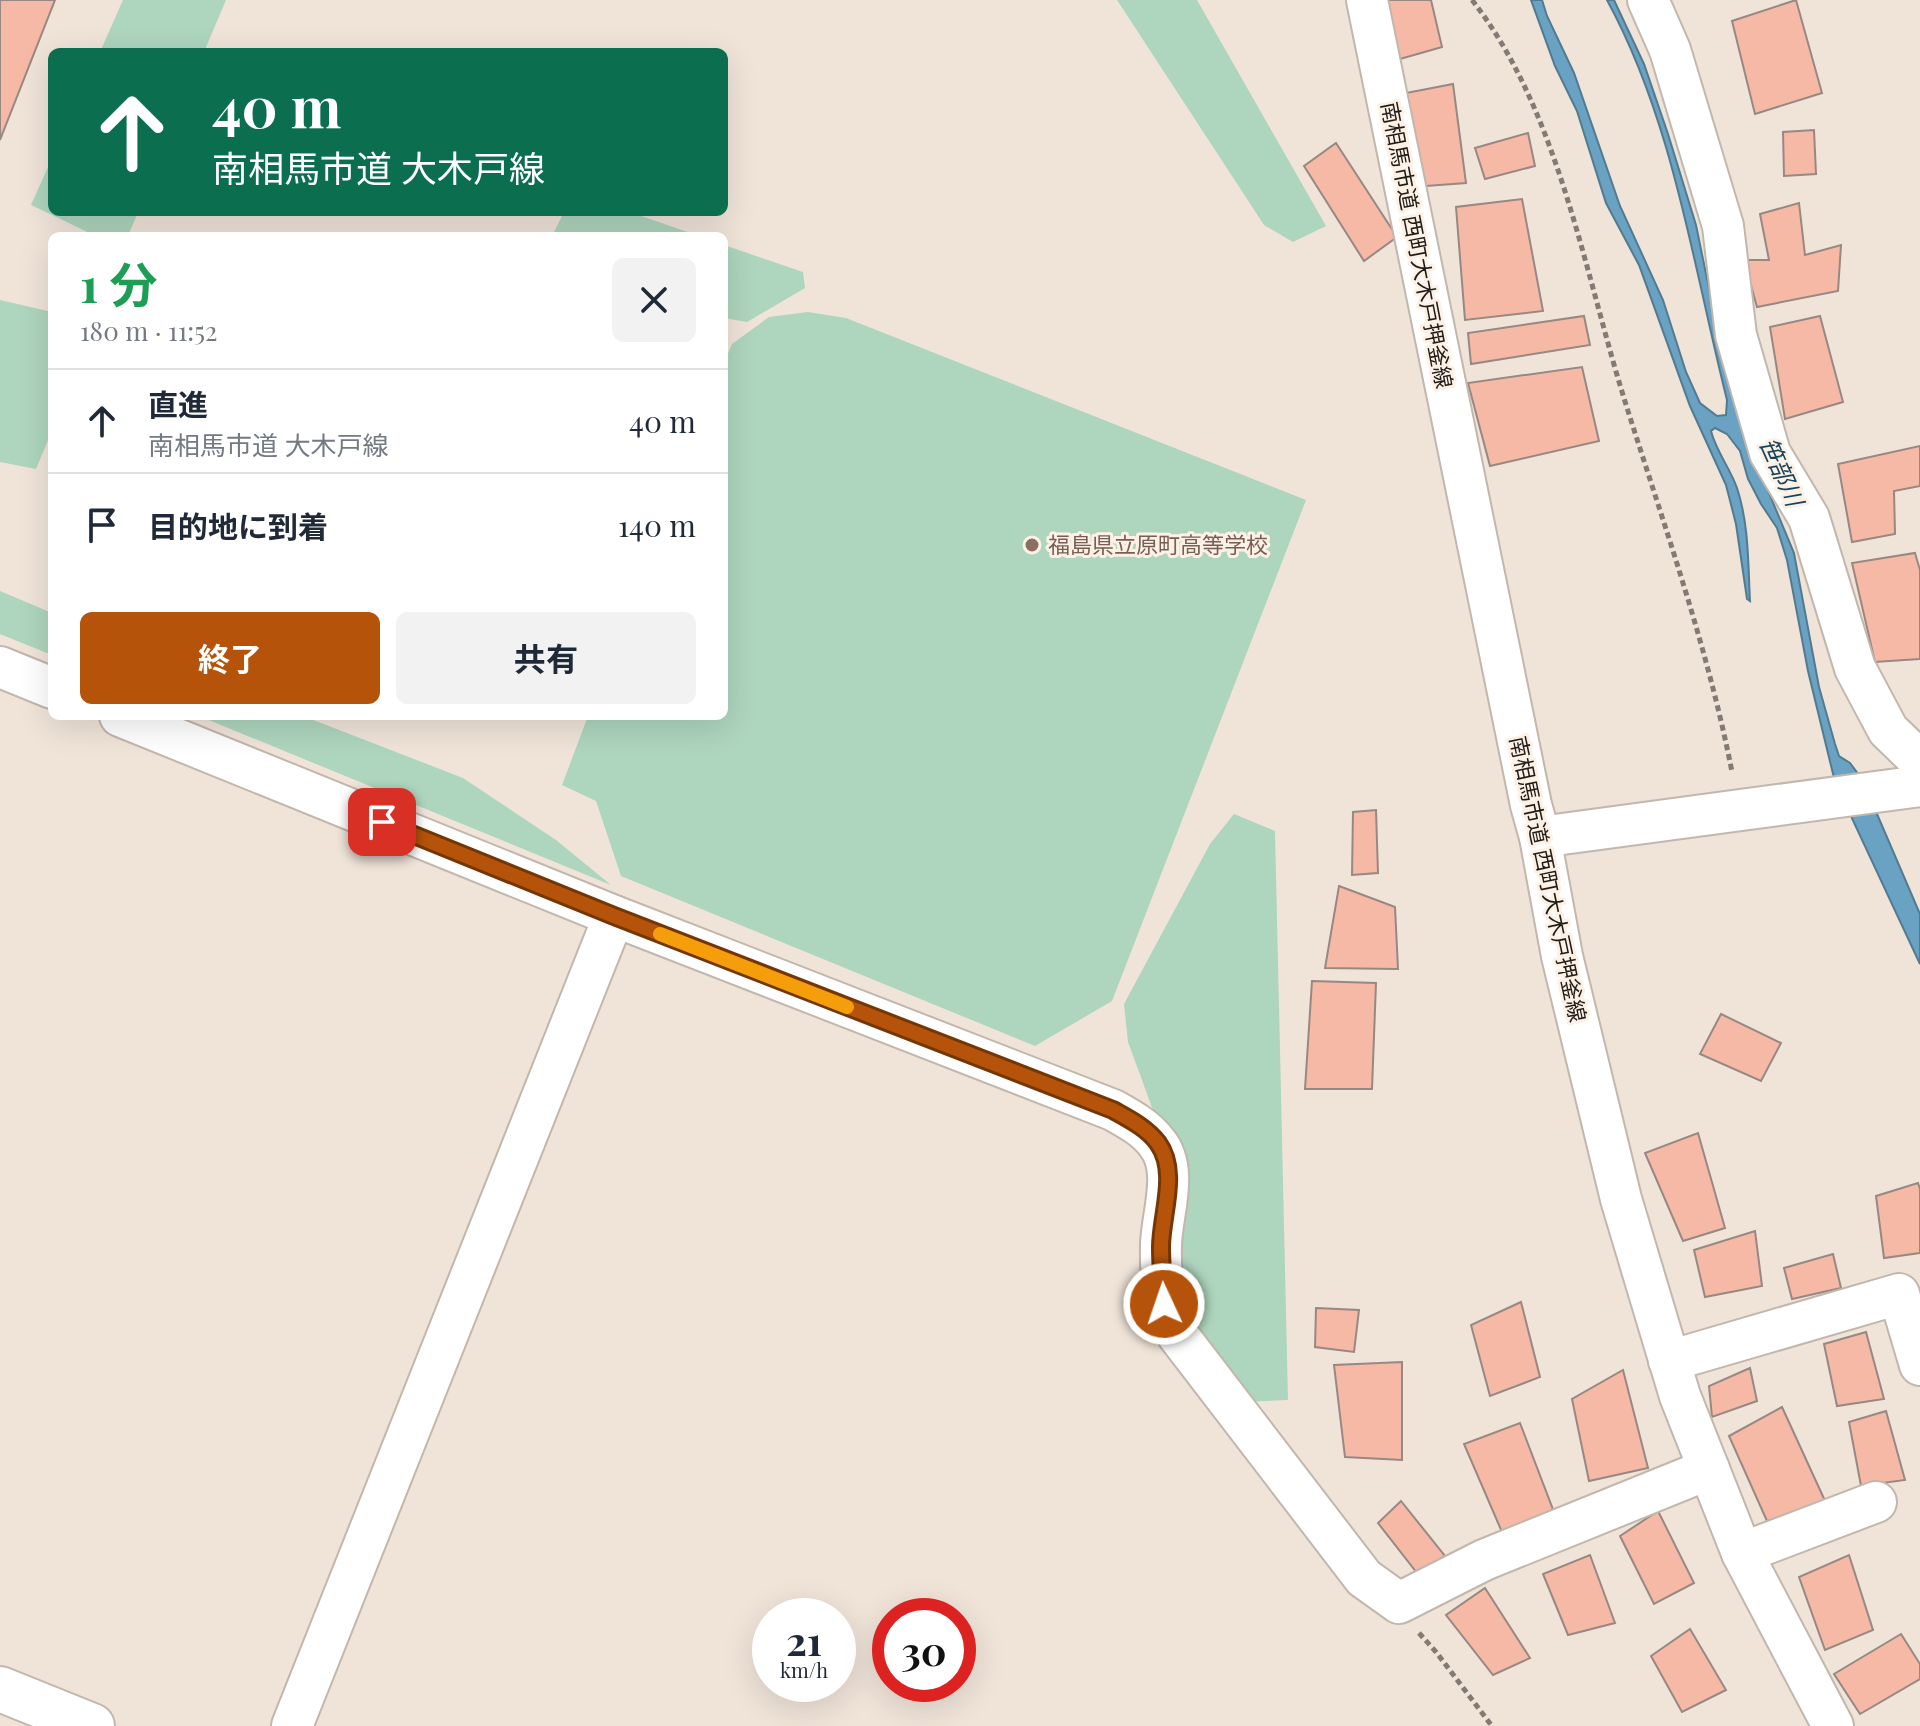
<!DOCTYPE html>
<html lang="ja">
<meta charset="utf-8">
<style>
:root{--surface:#fff;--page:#f2f2f3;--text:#1f2937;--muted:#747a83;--line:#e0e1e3;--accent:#b45309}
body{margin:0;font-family:"Playfair Display","Noto Sans JP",serif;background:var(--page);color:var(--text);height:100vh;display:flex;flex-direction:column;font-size:30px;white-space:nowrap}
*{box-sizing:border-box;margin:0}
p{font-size:26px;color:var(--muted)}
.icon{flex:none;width:44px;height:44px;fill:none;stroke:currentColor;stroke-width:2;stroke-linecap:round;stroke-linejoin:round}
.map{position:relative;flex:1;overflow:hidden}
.sheet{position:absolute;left:48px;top:232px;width:680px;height:488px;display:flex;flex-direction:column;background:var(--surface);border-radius:12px;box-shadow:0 8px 32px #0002}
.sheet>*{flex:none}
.top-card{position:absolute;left:48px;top:48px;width:680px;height:168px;border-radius:12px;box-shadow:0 8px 32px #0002;background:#0b6e4f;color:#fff;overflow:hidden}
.speed{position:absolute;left:752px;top:1598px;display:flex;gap:16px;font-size:40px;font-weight:700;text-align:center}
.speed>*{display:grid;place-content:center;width:104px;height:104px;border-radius:50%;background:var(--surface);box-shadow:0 8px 32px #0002;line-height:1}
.speed small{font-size:20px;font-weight:400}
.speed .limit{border:12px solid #d22;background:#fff;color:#111}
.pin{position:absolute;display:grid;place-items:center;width:68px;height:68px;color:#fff;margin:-34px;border-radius:16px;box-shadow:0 4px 12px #0006}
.me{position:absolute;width:88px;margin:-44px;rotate:357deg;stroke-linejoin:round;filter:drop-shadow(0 0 6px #0008)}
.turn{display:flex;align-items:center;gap:28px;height:168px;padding:0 32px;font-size:36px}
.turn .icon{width:104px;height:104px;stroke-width:2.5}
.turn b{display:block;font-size:56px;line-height:68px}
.round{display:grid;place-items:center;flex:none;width:84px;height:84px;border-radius:12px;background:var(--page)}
.overview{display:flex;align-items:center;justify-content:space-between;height:136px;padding:0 32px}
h1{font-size:48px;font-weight:700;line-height:60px;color:#1e9e55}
.button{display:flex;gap:16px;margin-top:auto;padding:16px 32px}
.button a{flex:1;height:92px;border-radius:12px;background:var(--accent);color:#fff;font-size:32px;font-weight:700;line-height:92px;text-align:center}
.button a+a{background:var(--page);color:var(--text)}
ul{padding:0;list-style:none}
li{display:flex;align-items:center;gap:24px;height:104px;padding:0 32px;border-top:2px solid var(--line)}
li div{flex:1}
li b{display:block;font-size:30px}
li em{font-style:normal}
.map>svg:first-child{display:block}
.green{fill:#aed5be}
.water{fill:#69a2c2;stroke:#537a8f;stroke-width:2}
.building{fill:#f6b9a6;stroke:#978883;stroke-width:2}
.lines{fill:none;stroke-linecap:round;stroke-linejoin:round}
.minor-casing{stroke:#c2b7ac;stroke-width:44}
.tertiary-casing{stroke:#c2b7ac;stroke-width:48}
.path{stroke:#827a73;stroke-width:5;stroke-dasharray:6 4;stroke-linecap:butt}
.minor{stroke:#fff;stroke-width:40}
.tertiary{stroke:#fff;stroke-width:44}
.route-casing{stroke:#753606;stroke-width:20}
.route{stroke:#b45309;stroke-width:14}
.slow{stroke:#f59e0b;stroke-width:14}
.education-dot{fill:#8d6e63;stroke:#fdf1e6;stroke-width:3}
.labels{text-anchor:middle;stroke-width:6;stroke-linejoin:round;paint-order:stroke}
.street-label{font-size:22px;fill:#201c18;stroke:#fdf1e6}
.education-label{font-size:22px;fill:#785e54;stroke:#fdf1e6;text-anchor:start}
.water-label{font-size:24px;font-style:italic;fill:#16455c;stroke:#fdf1e6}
</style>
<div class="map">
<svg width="1920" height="1726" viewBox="0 0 1920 1726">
<rect width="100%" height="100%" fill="#f0e4d9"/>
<g class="green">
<polygon points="123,0 226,0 204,52 100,52"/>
<polygon points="1117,0 1197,0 1326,226 1293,242 1264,225"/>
<polygon points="52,158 52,212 138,212 128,236 96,236 31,205"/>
<polygon points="564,212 630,212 699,236 552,236"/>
<polygon points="724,245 803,272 805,288 747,322 724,318"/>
<polygon points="0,300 52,312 52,431 36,469 0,462"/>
<polygon points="808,312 846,318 1306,500 1112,1001 1035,1046 621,876 596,801 562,785 588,716 724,716 724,363 732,344 769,317"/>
<polygon points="0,591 52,613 52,655 0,634"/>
<polygon points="199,716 303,716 463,778 556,840 611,885"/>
<polygon points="1234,814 1275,831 1288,1400 1241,1402 1185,1332 1170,1281 1176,1173 1128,1042 1124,1004 1210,844"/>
</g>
<path class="water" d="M1531,0H1542L1547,16L1574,73L1620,206L1663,300L1686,372L1700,403L1717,416L1726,415L1727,400C1693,266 1674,123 1607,0H1614L1644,64L1668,134L1696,225L1727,376L1759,469L1794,553L1819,687L1835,744L1839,756L1850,763L1862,779L1920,914V964L1835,782L1808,671L1787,560L1777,528L1761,504L1748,479L1740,451L1727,434L1715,428L1711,431C1716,451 1730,468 1737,488C1749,524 1748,564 1750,601L1747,599L1736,524L1726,485L1690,406L1639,265L1606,203L1577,111L1555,66Z"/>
<g class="building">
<polygon points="0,0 55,0 0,140"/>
<polygon points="1386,0 1431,0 1442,47 1400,59"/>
<polygon points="1796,0 1822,93 1755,114 1732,21"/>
<polygon points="1453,84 1466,183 1426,186 1406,93"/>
<polygon points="1814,130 1816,174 1784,176 1783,132"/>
<polygon points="1528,133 1535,166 1485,179 1475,148"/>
<polygon points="1336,143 1397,237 1364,261 1304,166"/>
<polygon points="1522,199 1543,311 1465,320 1456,207"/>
<polygon points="1799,203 1805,255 1841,245 1838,291 1757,307 1744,260 1769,260 1760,214"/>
<polygon points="1584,316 1590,345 1471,364 1468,333"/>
<polygon points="1820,316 1843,402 1785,419 1770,327"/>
<polygon points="1582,367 1599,441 1490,466 1468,383"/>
<polygon points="1920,446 1920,486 1894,491 1895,534 1852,542 1838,464"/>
<polygon points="1915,553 1920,570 1920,659 1875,662 1852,563"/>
<polygon points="1376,810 1378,873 1352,875 1353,812"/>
<polygon points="1339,886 1395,907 1398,969 1325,968"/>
<polygon points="1312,981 1376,983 1372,1089 1305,1089"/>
<polygon points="1721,1014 1781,1043 1761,1081 1700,1054"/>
<polygon points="1698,1133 1725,1228 1683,1241 1645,1153"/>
<polygon points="1918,1183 1920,1189 1920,1253 1884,1258 1876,1196"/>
<polygon points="1755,1231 1762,1286 1705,1297 1694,1250"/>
<polygon points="1833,1254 1841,1288 1792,1299 1784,1268"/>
<polygon points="1521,1302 1540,1377 1490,1396 1471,1325"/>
<polygon points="1316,1308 1359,1310 1354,1352 1315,1347"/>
<polygon points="1866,1332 1884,1399 1837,1406 1824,1344"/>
<polygon points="1402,1362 1402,1460 1345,1457 1334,1365"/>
<polygon points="1750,1368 1757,1401 1712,1417 1709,1386"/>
<polygon points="1623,1370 1648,1468 1589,1481 1572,1399"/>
<polygon points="1782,1407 1826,1503 1767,1521 1729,1436"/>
<polygon points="1886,1411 1905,1480 1861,1486 1849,1422"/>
<polygon points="1520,1423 1557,1520 1505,1539 1464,1444"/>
<polygon points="1401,1501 1445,1556 1417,1573 1378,1523"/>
<polygon points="1658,1511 1694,1583 1654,1604 1620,1536"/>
<polygon points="1590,1555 1615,1623 1568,1635 1543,1574"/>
<polygon points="1849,1555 1873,1630 1825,1650 1799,1577"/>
<polygon points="1485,1588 1530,1658 1493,1675 1446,1615"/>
<polygon points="1690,1629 1726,1690 1682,1712 1651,1656"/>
<polygon points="1901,1634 1920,1664 1920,1679 1860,1714 1834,1674"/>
</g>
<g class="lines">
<g class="minor-casing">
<g id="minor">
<polyline points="1367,0 1531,805 1540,837 1562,956 1621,1199 1680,1396 1742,1553 1833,1726"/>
<polyline points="1648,0 1670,50 1723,226 1736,335 1770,453 1809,518 1855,668 1888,730 1920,761"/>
<polyline points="0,667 52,688"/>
<path d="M120,716L614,916L1113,1110C1129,1119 1146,1128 1157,1143C1179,1170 1162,1213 1161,1244C1160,1278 1164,1303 1177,1334L1364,1578L1399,1603L1484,1560L1709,1469"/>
<polyline points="1540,837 1920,786"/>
<polyline points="1669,1361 1899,1294 1920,1365"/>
<polyline points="1742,1553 1876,1502"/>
<polyline points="292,1726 614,916"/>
</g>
</g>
<g class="tertiary-casing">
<polyline id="tertiary" points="0,1689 92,1726"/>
</g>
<g class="path">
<path d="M1472,0C1560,112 1585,277 1628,411C1666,531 1708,649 1732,772"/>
<polyline points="1419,1633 1436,1652 1492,1726"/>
</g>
<use href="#minor" class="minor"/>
<use href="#tertiary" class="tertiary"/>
</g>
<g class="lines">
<g class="route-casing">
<path id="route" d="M382,822L614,916L1113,1110C1129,1119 1147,1128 1158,1143C1179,1172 1161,1215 1161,1247C1161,1266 1163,1285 1164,1304"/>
</g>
<use href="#route" class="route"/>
<polyline class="slow" points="660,934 847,1007"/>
</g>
<circle class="education-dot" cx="1032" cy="545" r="8"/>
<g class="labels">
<g class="street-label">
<text transform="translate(1417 245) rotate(79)" y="8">南相馬市道 西町大木戸押釜線</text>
<text transform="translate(1548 879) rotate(78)" y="8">南相馬市道 西町大木戸押釜線</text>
</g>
<g class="education-label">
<text x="1048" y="553">福島県立原町高等学校</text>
</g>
<g class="water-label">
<text transform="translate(1781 472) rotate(66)" y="8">笹部川</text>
</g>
</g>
</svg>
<div class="speed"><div>21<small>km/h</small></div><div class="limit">30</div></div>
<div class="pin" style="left:382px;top:822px;background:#d93025"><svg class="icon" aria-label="arrive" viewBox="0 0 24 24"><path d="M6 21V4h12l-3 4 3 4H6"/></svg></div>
<svg class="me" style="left:1164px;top:1304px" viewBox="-20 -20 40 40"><circle r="17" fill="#b45309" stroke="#fff" stroke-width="3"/><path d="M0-11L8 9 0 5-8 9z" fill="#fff"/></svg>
<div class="top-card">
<div class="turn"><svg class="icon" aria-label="ahead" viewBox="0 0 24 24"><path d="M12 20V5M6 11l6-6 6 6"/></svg><div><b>40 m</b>南相馬市道 大木戸線</div></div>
</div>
<section class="sheet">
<div class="overview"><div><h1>1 分</h1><p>180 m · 11:52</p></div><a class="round"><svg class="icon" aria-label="close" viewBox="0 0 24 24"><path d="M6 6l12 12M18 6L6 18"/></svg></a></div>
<ul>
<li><svg class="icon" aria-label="ahead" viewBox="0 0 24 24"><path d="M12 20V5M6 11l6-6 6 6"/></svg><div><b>直進</b><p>南相馬市道 大木戸線</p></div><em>40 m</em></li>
<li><svg class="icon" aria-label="arrive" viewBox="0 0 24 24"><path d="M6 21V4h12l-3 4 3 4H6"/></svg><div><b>目的地に到着</b></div><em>140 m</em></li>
</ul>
<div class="button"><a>終了</a><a>共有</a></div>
</section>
</div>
